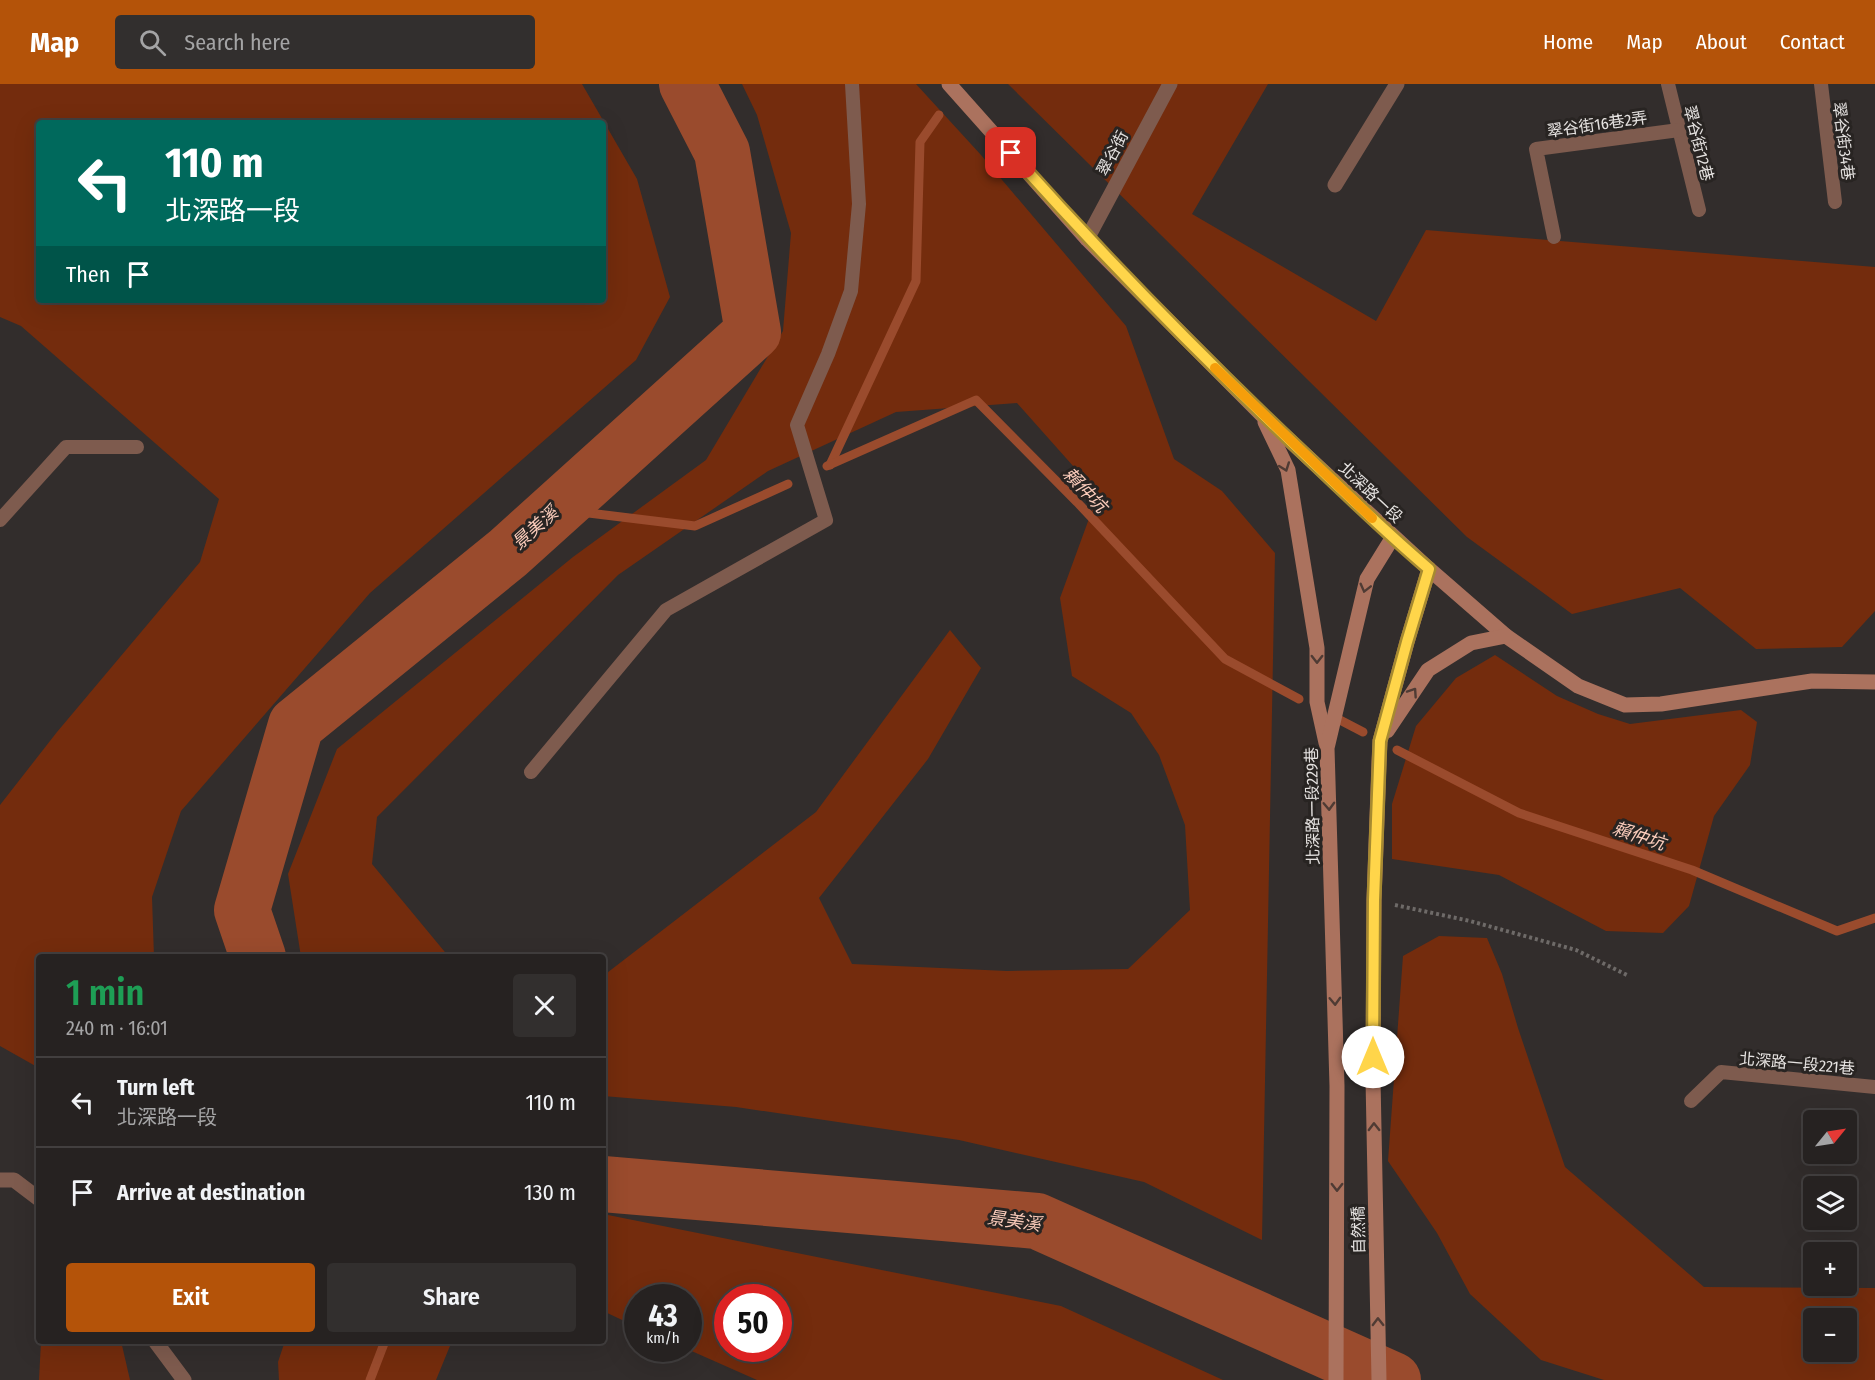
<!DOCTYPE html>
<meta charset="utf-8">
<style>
:root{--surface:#262221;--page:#322f2e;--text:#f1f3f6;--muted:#a4a4a5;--line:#423f3f;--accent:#b45309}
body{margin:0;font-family:"Fira Sans Condensed","Noto Sans TC",sans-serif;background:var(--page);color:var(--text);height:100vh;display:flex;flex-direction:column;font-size:22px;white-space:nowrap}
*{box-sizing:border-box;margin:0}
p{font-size:20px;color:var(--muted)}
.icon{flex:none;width:33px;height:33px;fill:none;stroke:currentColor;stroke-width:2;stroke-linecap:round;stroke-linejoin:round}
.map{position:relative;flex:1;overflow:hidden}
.panel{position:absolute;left:36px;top:870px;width:570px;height:390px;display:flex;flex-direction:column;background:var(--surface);border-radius:6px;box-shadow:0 6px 24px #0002,0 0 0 2px var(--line)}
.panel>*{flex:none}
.guide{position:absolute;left:36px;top:36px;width:570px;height:183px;border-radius:6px;box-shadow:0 6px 24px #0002,0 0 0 2px var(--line);background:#00695c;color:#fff;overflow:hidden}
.needle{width:39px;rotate:60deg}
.tools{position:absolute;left:1803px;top:1026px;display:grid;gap:12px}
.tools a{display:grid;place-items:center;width:54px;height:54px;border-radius:6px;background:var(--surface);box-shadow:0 6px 24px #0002,0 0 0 2px var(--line);font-size:30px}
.speed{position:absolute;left:624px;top:1200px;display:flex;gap:12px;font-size:30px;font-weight:700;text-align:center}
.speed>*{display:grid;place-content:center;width:78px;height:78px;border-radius:50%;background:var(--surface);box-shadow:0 6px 24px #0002,0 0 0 2px var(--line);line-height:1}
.speed small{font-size:15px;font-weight:400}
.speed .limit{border:9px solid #d22;background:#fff;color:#111}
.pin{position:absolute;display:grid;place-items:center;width:51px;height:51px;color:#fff;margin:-26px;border-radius:12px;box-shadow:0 3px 9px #0006}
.me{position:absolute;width:66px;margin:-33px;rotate:0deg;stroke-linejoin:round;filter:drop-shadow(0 0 4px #0008)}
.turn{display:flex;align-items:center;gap:21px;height:126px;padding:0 30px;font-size:27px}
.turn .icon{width:78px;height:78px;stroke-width:2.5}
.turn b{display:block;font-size:42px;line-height:51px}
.then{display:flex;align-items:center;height:57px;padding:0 30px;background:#0003;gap:12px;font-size:22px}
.round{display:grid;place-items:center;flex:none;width:63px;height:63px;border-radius:6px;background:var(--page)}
.headline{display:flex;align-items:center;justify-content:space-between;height:102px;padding:0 30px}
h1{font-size:36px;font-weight:600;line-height:45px;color:#1e9e55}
.cta{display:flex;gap:12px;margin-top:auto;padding:12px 30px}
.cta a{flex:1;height:69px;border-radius:6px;background:var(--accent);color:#fff;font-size:24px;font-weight:600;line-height:69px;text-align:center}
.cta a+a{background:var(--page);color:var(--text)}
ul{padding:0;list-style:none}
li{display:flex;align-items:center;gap:18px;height:90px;padding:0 30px;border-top:2px solid var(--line)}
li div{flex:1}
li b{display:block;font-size:22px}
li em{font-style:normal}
header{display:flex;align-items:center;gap:36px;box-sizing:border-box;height:84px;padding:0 30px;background:var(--accent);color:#fff}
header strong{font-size:28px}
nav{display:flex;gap:33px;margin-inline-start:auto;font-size:21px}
.search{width:420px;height:54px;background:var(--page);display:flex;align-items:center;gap:15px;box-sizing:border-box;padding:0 21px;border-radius:6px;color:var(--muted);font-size:22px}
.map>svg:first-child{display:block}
.green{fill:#742c0d;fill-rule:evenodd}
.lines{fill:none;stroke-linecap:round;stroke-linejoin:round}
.stream{stroke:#9a4b2d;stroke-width:9}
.river{stroke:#9a4b2d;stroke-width:56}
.path{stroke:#6e6a68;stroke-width:4;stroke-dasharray:3 3;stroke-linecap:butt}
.lane{stroke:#7e5b4e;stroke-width:14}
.street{stroke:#7e5b4e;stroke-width:15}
.secondary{stroke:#ab725e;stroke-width:15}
.oneway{stroke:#4f3b34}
.route-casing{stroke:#a68a30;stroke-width:15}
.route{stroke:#ffd54a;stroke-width:10}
.slow{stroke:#f59e0b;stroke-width:10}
.labels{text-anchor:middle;stroke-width:6;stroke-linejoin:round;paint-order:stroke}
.street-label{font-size:16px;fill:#e5e2e0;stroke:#282422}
.water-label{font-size:18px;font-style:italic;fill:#fbccbb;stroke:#282422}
</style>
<header>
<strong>Map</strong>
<div class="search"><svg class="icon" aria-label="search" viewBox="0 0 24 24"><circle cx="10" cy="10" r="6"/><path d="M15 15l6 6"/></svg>Search here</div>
<nav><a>Home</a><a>Map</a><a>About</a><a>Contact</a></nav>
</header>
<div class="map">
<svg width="1875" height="1296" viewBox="0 0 1875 1296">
<rect width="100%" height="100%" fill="#322d2c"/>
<g class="green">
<path d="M0,0H582L637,95L670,213L636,276L370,509L181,727L152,813L154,873H39V984L0,962V721L57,648L200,478L219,415L21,242L0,233ZM39,39H603V216H39Z"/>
<polygon points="742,0 916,0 981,71 1126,242 1174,375 1222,407 1275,469 1262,1156 1144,1098 959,1056 736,1023 603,1012 603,892 816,728 950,546 981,584 928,675 819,814 852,880 1007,887 1128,885 1190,826 1185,741 1159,671 1131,629 1072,592 1060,514 1098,410 1017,319 896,328 768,387 618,491 377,733 372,780 449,873 301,873 288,790 337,665 573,473 706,376 783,247 791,149 757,31"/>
<polygon points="1008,0 1268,0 1192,130 1376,237 1426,146 1875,183 1875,527 1842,563 1756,565 1680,504 1572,530 1467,453"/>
<polygon points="1495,571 1557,612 1598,630 1630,640 1741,626 1757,638 1750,681 1714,732 1689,822 1663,849 1606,847 1499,791 1392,775 1392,720 1416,642 1456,594"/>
<path d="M1439,852L1487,854L1502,890L1518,944L1565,1083L1704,1203L1875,1204V1296H1604L1541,1276L1470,1210L1437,1149L1388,1077L1403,872ZM1814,1234H1846V1268H1814Z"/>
<path d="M603,1130L1061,1222L1223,1296H757L687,1265L688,1264V1214H638L637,1243L603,1227ZM728,1214H778V1264H728Z"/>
<polygon points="41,1257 121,1257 130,1296 39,1296"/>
<polygon points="285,1257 452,1257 436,1296 279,1296 278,1278"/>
</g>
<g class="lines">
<g class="stream">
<polyline points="830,381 916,197 920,58 939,31"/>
<polyline points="827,382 976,316 1077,418 1225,575 1299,615"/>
<polyline points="556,425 695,442 788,400"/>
<polyline points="1338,635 1363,648"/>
<polyline points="1397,666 1519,729 1692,786 1837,847 1875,834"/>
<polyline points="370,1296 385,1257"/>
</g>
<g class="river">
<polyline points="258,873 242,826 296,641 508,469 753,248 722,68 687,0"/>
<polyline points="603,1100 1037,1137 1393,1296"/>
</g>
<polyline class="path" points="1395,821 1470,837 1576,866 1629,892"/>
<g class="lane">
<polyline points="1668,0 1699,126"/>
<polyline points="1821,0 1835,118"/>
<polyline points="1554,153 1536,65 1679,46"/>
<polyline points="0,436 66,363 137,363"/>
<polyline points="531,688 666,526 826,436 797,341 828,270 851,207 859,120 852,0"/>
<polyline points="1691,1017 1721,988 1875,1003"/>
</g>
<g class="street">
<polyline points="1335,101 1397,0"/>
<polyline points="1087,155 1170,0"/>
<polyline points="0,1096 14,1096 39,1115"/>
<polyline points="155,1257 184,1296"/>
</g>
<g class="secondary">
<polyline points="949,0 1087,155 1261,330 1429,485 1506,552 1578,602 1625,621 1661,620 1812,597 1875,598"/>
<polyline points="1265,338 1288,386 1317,564 1317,618 1326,659"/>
<polyline points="1387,647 1428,586 1471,559 1506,552"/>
<polyline points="1336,1296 1337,1002 1327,664 1367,495 1393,453"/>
<polyline points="1379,1296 1373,995 1374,816 1379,678 1380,657 1407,558 1429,485"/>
</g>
</g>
<defs><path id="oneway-chevron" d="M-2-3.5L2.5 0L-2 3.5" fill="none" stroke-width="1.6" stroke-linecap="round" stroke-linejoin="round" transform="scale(1.5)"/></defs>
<g class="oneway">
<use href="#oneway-chevron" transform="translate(1285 383) rotate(70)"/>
<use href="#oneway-chevron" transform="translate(1365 504) rotate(104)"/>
<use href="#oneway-chevron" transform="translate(1317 575) rotate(90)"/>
<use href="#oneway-chevron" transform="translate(1413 608) rotate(-56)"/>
<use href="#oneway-chevron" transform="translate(1329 722) rotate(88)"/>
<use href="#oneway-chevron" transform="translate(1335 917) rotate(88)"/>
<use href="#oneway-chevron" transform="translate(1374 1043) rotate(-91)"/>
<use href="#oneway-chevron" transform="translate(1337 1103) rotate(90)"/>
<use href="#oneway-chevron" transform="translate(1378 1238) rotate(-91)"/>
</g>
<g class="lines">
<g class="route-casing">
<path id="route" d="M1011,69C1102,171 1197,268 1296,362C1340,404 1383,446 1429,485L1407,558L1380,657L1374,816L1373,973"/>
</g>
<use href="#route" class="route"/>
<polyline class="slow" points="1215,284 1372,434"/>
</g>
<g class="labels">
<g class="street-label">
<text transform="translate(1597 40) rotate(-8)" y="6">翠谷街16巷2弄</text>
<text transform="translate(1844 57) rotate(83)" y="6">翠谷街34巷</text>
<text transform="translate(1699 59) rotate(76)" y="6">翠谷街12巷</text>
<text transform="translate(1112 69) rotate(-62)" y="6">翠谷街</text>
<text transform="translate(1371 408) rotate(43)" y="6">北深路一段</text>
<text transform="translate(1312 722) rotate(-91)" y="6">北深路一段229巷</text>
<text transform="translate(1797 979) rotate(5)" y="6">北深路一段221巷</text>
<text transform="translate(1358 1146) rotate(-91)" y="6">自然橋</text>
</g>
<g class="water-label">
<text transform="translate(1085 406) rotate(46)" y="6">賴仲坑</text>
<text transform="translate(535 444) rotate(-42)" y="6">景美溪</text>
<text transform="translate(1639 752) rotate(18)" y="6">賴仲坑</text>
<text transform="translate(1014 1137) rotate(8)" y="6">景美溪</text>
</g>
</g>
</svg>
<div class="tools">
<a><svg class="needle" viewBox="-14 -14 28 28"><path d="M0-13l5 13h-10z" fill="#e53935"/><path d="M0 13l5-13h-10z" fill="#a4a4a5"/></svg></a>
<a><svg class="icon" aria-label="layers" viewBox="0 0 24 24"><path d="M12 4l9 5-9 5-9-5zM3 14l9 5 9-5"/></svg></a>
<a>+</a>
<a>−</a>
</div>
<div class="speed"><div>43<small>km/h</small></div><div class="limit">50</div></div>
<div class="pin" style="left:1011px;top:69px;background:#d93025"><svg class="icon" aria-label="arrive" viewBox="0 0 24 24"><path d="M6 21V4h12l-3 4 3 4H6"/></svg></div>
<svg class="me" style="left:1373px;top:973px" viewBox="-20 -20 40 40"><circle r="19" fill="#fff"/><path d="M0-13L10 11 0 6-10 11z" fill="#ffd54a"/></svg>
<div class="guide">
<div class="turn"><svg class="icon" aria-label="left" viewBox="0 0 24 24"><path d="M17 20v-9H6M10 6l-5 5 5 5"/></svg><div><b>110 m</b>北深路一段</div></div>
<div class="then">Then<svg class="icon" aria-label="arrive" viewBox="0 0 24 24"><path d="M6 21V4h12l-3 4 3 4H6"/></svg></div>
</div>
<section class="panel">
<div class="headline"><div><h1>1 min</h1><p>240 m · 16:01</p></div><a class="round"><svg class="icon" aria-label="close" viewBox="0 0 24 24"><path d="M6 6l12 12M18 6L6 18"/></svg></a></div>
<ul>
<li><svg class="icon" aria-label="left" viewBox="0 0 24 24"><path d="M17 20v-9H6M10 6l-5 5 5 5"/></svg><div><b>Turn left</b><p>北深路一段</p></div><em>110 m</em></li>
<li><svg class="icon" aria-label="arrive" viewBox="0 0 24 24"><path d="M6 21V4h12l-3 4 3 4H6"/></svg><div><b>Arrive at destination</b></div><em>130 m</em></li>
</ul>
<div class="cta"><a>Exit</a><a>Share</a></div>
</section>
</div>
